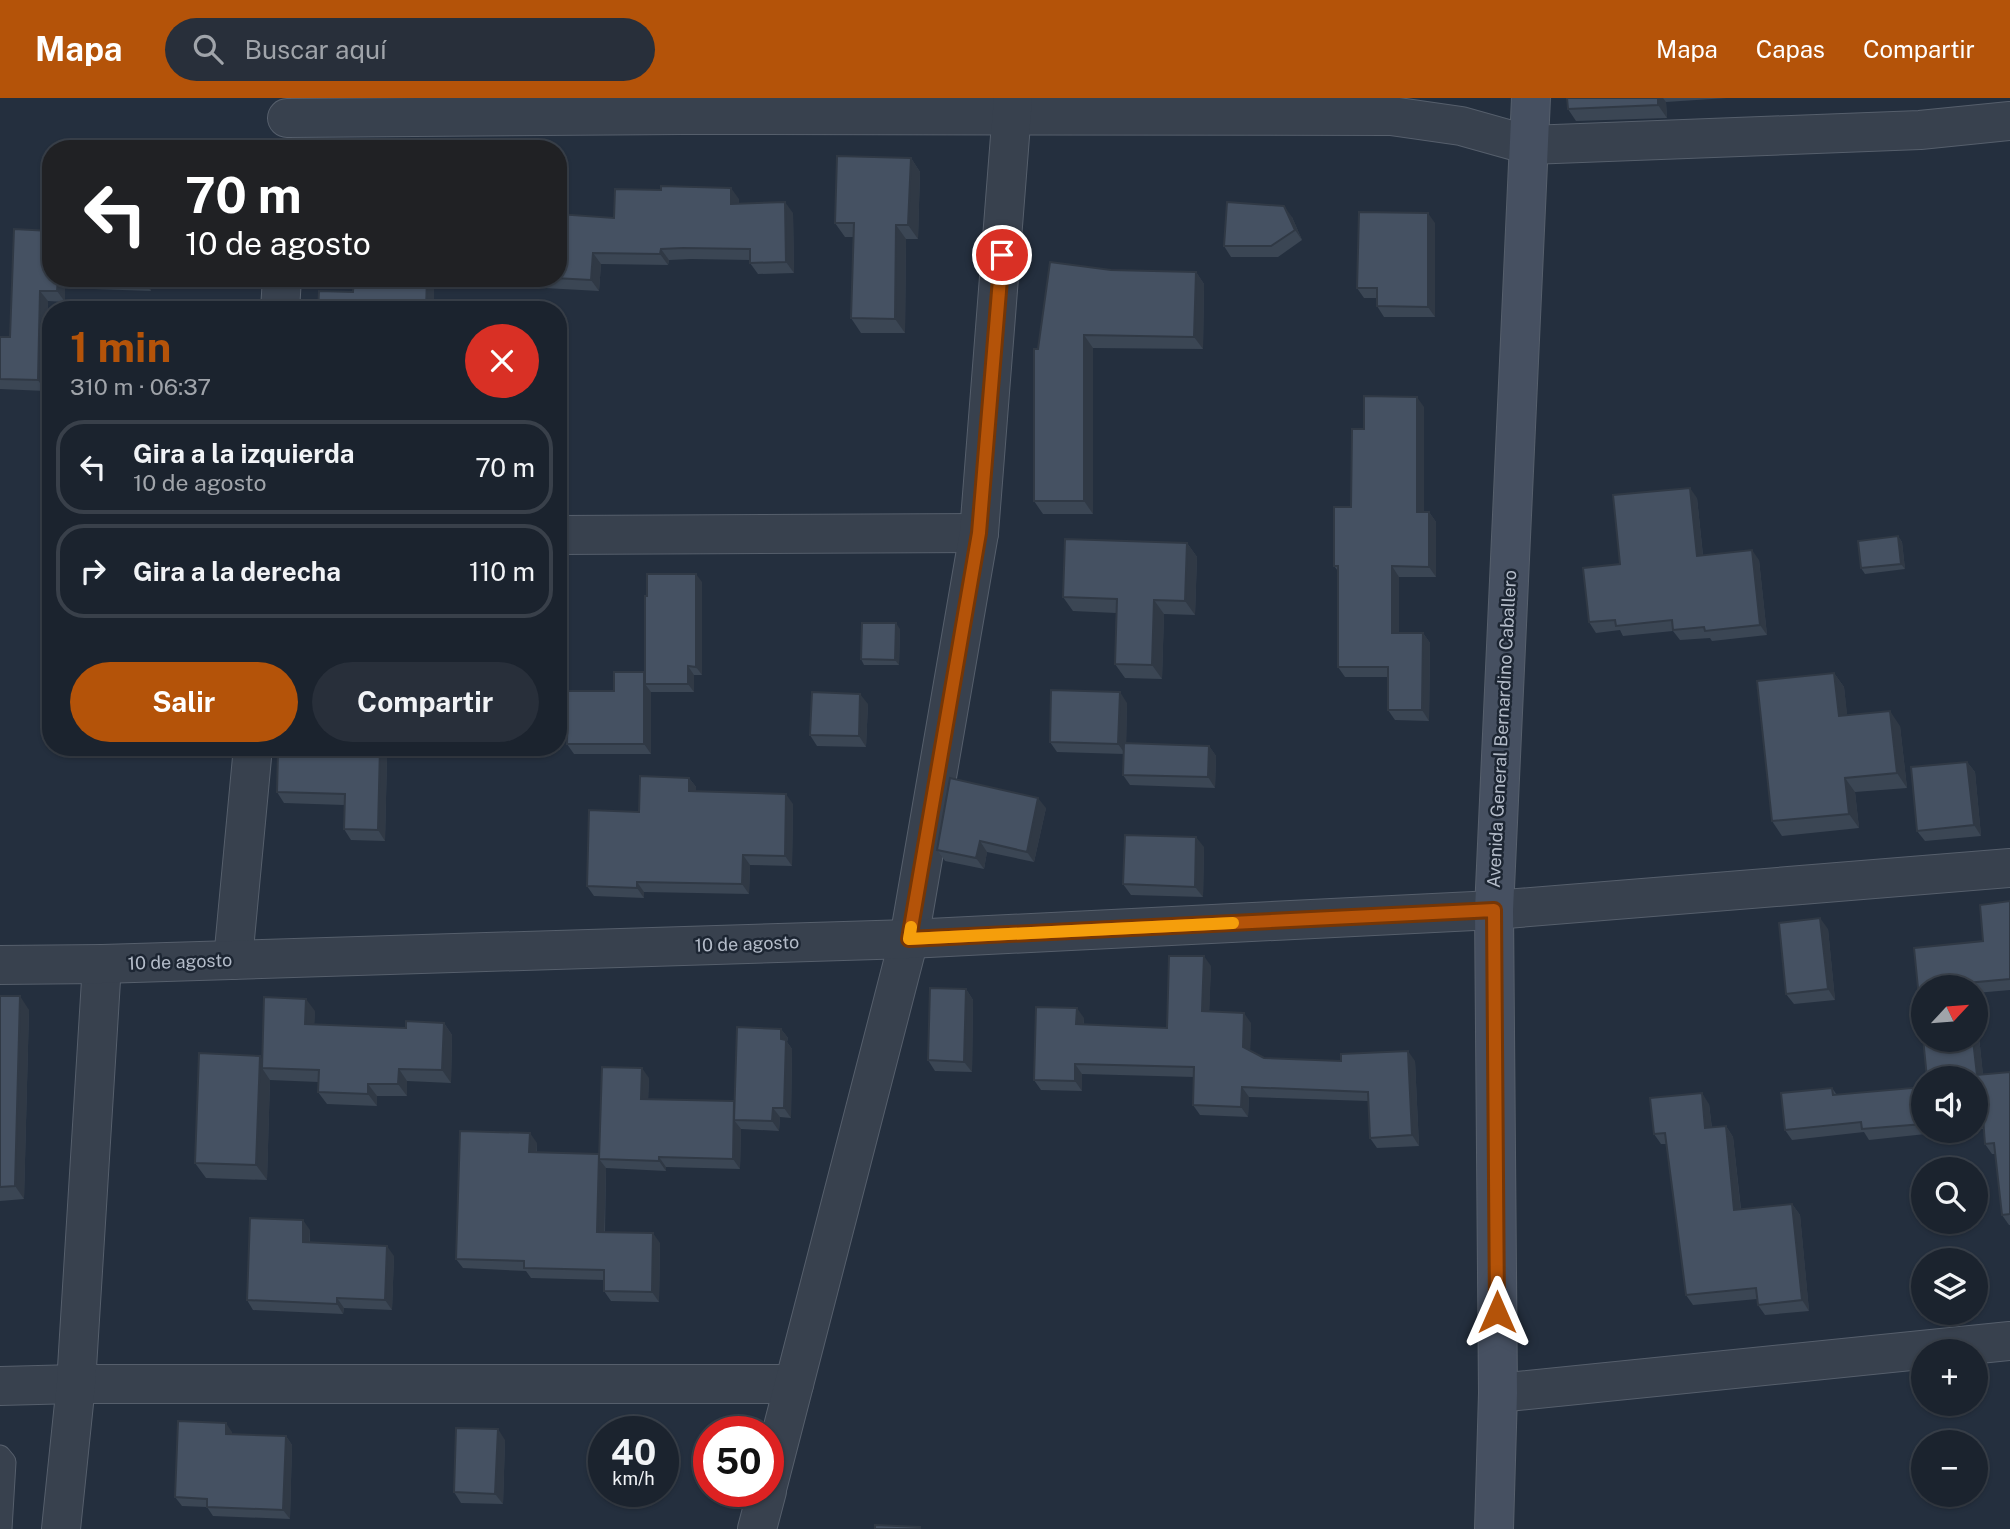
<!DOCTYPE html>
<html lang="es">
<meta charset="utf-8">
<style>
:root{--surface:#1b232e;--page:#282f3a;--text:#f1f3f6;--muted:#a0a4aa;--line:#39404a;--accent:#b45309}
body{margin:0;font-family:"Public Sans",sans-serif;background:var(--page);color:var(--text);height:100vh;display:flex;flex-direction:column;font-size:26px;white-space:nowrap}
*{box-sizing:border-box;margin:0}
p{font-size:23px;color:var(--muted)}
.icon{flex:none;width:38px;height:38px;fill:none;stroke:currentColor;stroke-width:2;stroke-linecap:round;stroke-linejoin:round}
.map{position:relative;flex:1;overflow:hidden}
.details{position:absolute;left:42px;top:203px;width:525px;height:455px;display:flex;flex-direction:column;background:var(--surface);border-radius:28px;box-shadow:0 2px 5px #0004,0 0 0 2px var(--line)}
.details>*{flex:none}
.hud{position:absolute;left:42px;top:42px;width:525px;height:147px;border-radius:28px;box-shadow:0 2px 5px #0004,0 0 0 2px var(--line);background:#202124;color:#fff;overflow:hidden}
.needle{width:46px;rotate:64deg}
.fabs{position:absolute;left:1911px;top:877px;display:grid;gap:14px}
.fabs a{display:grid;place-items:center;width:77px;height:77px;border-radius:50%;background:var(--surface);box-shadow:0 2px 5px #0004,0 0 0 2px var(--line);font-size:35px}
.speed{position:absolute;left:588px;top:1318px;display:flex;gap:14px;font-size:35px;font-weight:700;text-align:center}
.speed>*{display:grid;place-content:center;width:91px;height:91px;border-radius:50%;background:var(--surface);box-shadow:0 2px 5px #0004,0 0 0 2px var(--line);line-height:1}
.speed small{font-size:18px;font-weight:400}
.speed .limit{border:10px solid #d22;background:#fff;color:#111}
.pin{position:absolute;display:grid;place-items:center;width:60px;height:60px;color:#fff;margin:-30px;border:4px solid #fff;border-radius:50%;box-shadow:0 2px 7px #0007}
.me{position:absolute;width:77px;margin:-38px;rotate:0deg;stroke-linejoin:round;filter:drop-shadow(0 0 5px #0008)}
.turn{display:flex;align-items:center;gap:24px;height:147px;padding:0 28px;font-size:32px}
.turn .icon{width:91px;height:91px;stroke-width:2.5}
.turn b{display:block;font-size:49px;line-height:60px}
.round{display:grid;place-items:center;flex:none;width:74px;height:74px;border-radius:37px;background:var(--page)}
.head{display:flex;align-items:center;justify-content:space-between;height:119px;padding:0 28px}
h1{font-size:42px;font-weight:700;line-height:52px;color:var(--accent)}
.action{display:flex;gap:14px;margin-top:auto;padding:14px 28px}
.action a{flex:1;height:80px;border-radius:42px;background:var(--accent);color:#fff;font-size:28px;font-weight:700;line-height:80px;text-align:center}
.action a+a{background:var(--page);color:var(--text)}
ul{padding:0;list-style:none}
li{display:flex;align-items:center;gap:21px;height:94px;margin:0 14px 10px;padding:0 14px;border:4px solid var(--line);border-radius:28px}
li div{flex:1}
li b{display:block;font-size:26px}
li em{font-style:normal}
header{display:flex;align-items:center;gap:42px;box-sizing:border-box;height:98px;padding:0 35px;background:var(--accent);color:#fff}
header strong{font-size:33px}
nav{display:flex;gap:38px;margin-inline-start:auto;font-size:24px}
.search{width:490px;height:63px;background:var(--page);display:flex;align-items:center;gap:18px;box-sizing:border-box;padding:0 24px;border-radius:38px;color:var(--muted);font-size:26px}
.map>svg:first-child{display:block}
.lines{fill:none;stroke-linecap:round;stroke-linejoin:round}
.service-casing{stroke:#565f6c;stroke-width:23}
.minor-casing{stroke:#565f6c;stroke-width:40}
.tertiary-casing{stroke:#565f6c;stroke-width:40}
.secondary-casing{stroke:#565f6c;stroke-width:40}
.service{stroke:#38414e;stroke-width:21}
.minor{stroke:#38414e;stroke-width:38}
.tertiary{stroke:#38414e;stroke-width:38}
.secondary{stroke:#465061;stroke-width:38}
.wall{fill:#3b4654}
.shaded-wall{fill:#303945}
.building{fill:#455162;stroke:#303945;stroke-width:2}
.route-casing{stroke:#753606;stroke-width:18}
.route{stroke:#b45309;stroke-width:12}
.slow{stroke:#f59e0b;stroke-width:12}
.labels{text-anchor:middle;stroke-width:5;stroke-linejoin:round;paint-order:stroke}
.street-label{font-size:18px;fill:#b4bcc9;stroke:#1d2633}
</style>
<header>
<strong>Mapa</strong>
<div class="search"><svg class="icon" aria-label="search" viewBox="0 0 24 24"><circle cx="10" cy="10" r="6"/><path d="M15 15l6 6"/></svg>Buscar aquí</div>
<nav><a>Mapa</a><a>Capas</a><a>Compartir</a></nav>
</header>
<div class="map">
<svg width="2010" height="1431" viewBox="0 0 2010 1431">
<rect width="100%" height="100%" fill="#242f3e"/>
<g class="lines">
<g class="service-casing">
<polyline id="service" points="0,1358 5,1364 1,1431"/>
</g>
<g class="minor-casing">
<g id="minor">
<polyline points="287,20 681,17 1391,18 1461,28 1529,47 1920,32 2010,23"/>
<polyline points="280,212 282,180"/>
<polyline points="558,437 979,435"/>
<polyline points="1494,812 2010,770"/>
<polyline points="233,862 253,649"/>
<polyline points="0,1288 76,1286 794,1286"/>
<polyline points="1498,1295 2010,1243"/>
<polyline points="768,1387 909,841 979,435 1013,0"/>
<polyline points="61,1431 76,1286 102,866"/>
<polyline points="757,1431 767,1393"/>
</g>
</g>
<g class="tertiary-casing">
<polyline id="tertiary" points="0,867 102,866 909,841 1494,812"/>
</g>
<g class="secondary-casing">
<polyline id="secondary" points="1494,1431 1498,1295 1494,812 1531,0"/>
</g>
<use href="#service" class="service"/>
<use href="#minor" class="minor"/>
<use href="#tertiary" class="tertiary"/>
<use href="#secondary" class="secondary"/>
</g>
<g class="wall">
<polygon points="1567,0 1727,0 1666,4 1667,20 1576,23 1568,11"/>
<polygon points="911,60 920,74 918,141 906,141 905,235 861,235 851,220 853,139 845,139 835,125"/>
<polygon points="739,101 739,105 793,115 794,175 758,176 750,165 750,162 691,161 669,162 668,167 601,166 599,193 491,187 491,190 434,188 434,212 318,212 353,194 354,180 558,180 614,120"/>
<polygon points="1292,119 1302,142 1278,159 1231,159 1224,148"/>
<polygon points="1435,125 1435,219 1384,219 1377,208 1377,200 1364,200 1357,190"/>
<polygon points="14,131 51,180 151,180 151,193 65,190 65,204 48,203 45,293 0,291 0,239 10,239"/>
<polygon points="1111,172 1196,174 1204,186 1203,251 1093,250 1093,416 1043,416 1034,403 1038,251"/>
<polygon points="1424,309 1424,414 1429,414 1436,424 1436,479 1399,479 1399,535 1423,535 1430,545 1429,623 1395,622 1388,612 1388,579 1345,579 1338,569 1338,473 1334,468 1351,409 1364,331"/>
<polygon points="1697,400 1703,457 1759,462 1767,537 1712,543 1710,540 1680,542 1673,533 1623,538 1620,532 1596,535 1589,524 1620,466"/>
<polygon points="1898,438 1902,444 1905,471 1865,476 1861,470"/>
<polygon points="1187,445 1197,459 1195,517 1164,516 1162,581 1125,580 1115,566 1116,515 1073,513 1063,499"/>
<polygon points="702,484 702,577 694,577 694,594 651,594 651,656 574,656 567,646 614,593 644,574 645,576"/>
<polygon points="900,531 899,567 864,567 861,561"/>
<polygon points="1834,575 1844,589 1847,618 1900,628 1907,690 1855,694 1859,730 1782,738 1772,723"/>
<polygon points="1127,605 1126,645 1209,648 1216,658 1215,690 1130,687 1123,677 1124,656 1057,654 1050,644"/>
<polygon points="868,606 866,649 817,648 810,637"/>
<polygon points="305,655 387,660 385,743 351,742 344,731 344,707 284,705 277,694"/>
<polygon points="1967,664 1975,674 1981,738 1925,743 1917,733"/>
<polygon points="689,680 696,689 696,693 793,706 792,768 750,767 749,796 644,794 644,800 594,798 587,788 639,714"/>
<polygon points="1046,710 1034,764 987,754 984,771 945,763 937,752"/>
<polygon points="1204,749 1203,799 1131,797 1123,786"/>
<polygon points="2010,803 2010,892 1976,895 1976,889 1923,889 1923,942 1976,942 1976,910 1983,977 2010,974 2010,1127 2009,1127 2002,1117 1995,1056 1992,1056 1985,1046 1984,1031 1976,1031 1976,980 1927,980 1914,850 1983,843 1980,807"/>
<polygon points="1828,831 1835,902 1794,906 1786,896"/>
<polygon points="1211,868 1209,913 1251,925 1250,953 1264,960 1341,963 1415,963 1419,1048 1377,1050 1370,1040 1368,1003 1249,999 1248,1019 1200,1017 1193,1007 1194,979 1082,976 1082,993 1041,992 1034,982 1084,920 1084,927 1167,930"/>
<polygon points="966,891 973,902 972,974 935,973 928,962"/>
<polygon points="0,898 29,912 24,1101 0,1103"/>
<polygon points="315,913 314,926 406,930 444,925 452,937 451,985 407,983 407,998 377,998 377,1008 327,1006 318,994 318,984 270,982 267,1082 206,1080 195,1065 260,958 262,961"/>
<polygon points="781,931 788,940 787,944 792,951 791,1020 780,1019 779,1033 741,1031 740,1071 666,1069 666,1073 606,1070 605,1134 660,1145 659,1204 611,1203 604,1193 604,1182 531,1180 526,1173 463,1170 456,1161 537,1045 537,1055 599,1056 649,980 648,1001 734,1003"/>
<polygon points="1923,989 1923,1032 1964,1032 1869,1042 1864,1034 1792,1042 1785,1032 1832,990 1837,997"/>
<polygon points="1709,1006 1712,1030 1726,1028 1733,1039 1741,1111 1792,1106 1800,1117 1809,1213 1765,1217 1758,1207 1757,1201 1693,1207 1686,1197 1666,1046 1661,1046 1654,1036"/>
<polygon points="310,1132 310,1145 394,1158 392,1212 344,1210 343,1216 253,1212 247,1202"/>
<polygon points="232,1334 232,1336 286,1338 292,1347 290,1421 213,1418 207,1409 182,1408 175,1399"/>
<polygon points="505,1342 503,1406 461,1405 454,1394"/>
</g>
<g class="shaded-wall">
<polygon points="1658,0 1663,0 1666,4 1667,20 1658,7"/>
<polygon points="911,60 920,74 918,141 908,127"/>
<polygon points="731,90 739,101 739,117 731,106"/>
<polygon points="785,104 793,115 794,175 786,164"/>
<polygon points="1284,108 1292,119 1302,142 1295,132"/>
<polygon points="1428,115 1435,125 1435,219 1428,209"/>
<polygon points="896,127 906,141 905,235 895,221"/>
<polygon points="661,151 669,162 668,167 660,156"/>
<polygon points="593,155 601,166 599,193 591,182"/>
<polygon points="1196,174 1204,186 1203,251 1194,239"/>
<polygon points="58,180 65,190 65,204 57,193"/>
<polygon points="143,180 151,180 151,193 143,183"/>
<polygon points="427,180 429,180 434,188 434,212 426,212"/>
<polygon points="484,180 486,180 491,187 491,190"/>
<polygon points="40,193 48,203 45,293 38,282"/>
<polygon points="1084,237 1093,250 1093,416 1084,403"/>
<polygon points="1417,299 1424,309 1424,424 1417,414"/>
<polygon points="1690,390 1697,400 1704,468 1697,458"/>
<polygon points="1429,414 1436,424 1436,479 1429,469"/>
<polygon points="1898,438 1902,444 1905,471 1901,466"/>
<polygon points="1187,445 1197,459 1195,517 1185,503"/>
<polygon points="1752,452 1759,462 1767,537 1760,527"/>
<polygon points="1392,468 1399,479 1399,545 1392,535"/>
<polygon points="696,476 702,484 702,577 696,569"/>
<polygon points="1154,502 1164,516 1162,581 1152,567"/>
<polygon points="896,525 900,531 899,567 895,562"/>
<polygon points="1423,535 1430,545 1429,623 1422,612"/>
<polygon points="688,568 694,577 694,594 688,586"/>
<polygon points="644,574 651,584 645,586 651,594 651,656 644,646"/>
<polygon points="1834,575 1844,589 1849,633 1839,618"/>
<polygon points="1120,594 1127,605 1126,657 1118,646"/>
<polygon points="860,596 868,606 866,649 859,638"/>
<polygon points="1890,613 1900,628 1907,690 1897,675"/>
<polygon points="1209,648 1216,658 1215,690 1208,679"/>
<polygon points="380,649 387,660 385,743 378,732"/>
<polygon points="1967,664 1975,674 1981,738 1974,727"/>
<polygon points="689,680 696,689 696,703 689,693"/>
<polygon points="1845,680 1855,694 1859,730 1849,716"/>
<polygon points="786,696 793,706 792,768 785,758"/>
<polygon points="1038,700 1046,710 1034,764 1027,754"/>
<polygon points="1196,739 1204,749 1203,799 1195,789"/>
<polygon points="980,743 987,754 984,771 976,760"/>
<polygon points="743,757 750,767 749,796 742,786"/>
<polygon points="637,784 644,794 644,800 637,790"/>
<polygon points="1820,820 1828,831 1835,902 1828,891"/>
<polygon points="1204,858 1211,868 1209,923 1202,913"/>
<polygon points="966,891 973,902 972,974 964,964"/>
<polygon points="20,898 29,912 24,1101 15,1088"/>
<polygon points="306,901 315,913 314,938 305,926"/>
<polygon points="1077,910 1084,920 1083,936 1076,926"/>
<polygon points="1976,910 1984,987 1977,977 1973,942 1976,942"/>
<polygon points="1244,915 1251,925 1250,959 1243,949"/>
<polygon points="444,925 452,937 451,985 442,972"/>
<polygon points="781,931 788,940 787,944 792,951 791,1020 784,1010"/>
<polygon points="1408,953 1415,963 1419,1048 1412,1037"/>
<polygon points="260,958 269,970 262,970 270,982 267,1082 256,1067"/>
<polygon points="1075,966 1082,976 1082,993 1075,983"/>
<polygon points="642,970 649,980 648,1010 641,1001"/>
<polygon points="399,971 407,983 407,998 398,986"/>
<polygon points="368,986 377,998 377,1008 368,996"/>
<polygon points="1242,989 1249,999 1248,1019 1241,1009"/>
<polygon points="1702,995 1709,1006 1713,1041 1705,1030"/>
<polygon points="734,1003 734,1022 741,1031 740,1071 733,1061"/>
<polygon points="773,1010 780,1019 779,1033 772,1023"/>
<polygon points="1726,1028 1733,1039 1742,1123 1734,1112"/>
<polygon points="530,1035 537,1045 536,1064 529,1054"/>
<polygon points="659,1059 666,1069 666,1073 659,1063"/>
<polygon points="599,1061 606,1070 604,1144 597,1134"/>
<polygon points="1792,1106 1800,1117 1809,1213 1802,1202"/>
<polygon points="303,1122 310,1132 309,1154 303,1144"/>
<polygon points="653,1135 660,1145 659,1204 652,1194"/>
<polygon points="387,1148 394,1158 392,1212 385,1202"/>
<polygon points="337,1200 344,1210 343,1216 337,1206"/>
<polygon points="226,1325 232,1334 232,1345 226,1336"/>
<polygon points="498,1331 505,1342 503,1406 495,1396"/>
<polygon points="286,1338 292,1347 290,1421 283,1412"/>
</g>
<g class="building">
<polygon points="1567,0 1658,0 1658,7 1568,11"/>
<polygon points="362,46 391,47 391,51 362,51"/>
<polygon points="837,58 911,60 908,127 896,127 895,221 851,220 854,125 835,125"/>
<polygon points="661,88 731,90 731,106 785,104 786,164 750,165 750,151 683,150 661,151 660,156 593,155 591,182 554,180 558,180 558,116 614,120 615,91 661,92"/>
<polygon points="1227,104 1284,108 1295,132 1271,148 1224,148"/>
<polygon points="1359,114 1428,115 1428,209 1377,208 1377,190 1357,190"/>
<polygon points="14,131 51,133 51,180 58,180 57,193 40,193 38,282 0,281 0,239 10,239"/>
<polygon points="1050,164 1111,172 1196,174 1194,239 1084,237 1084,403 1034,403 1034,251 1038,251"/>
<polygon points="77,180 143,180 143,183"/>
<polygon points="354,180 427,180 426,212 318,212 319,193 353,194"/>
<polygon points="1364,298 1417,299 1417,414 1429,414 1429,469 1392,468 1392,535 1423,535 1422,612 1388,612 1388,569 1338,569 1338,468 1334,468 1334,409 1351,409 1352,331 1364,331"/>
<polygon points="1690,390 1697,458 1752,452 1760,527 1705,533 1704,529 1673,532 1672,522 1616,528 1615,522 1589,524 1583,470 1620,466 1613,397"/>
<polygon points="1898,438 1901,466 1861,470 1858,443"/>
<polygon points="1065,441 1187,445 1185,503 1154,502 1152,567 1115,566 1117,501 1063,499"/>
<polygon points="647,476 696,476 696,569 688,568 688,586 645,586 645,498 647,498"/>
<polygon points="862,525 896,525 895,562 861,561"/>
<polygon points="614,574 644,574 644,646 567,646 568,593 614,593"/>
<polygon points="1834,575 1839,618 1890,613 1897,675 1845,680 1849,716 1772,723 1757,583"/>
<polygon points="1051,592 1120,594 1118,646 1050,644"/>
<polygon points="812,594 860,596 859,638 810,637"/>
<polygon points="1124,645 1209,648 1208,679 1123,677"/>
<polygon points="305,649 380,649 378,732 344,731 345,696 277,694 278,654 305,655"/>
<polygon points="1967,664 1974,727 1917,733 1911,669"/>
<polygon points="640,678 689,680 689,693 786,696 785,758 743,757 742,786 637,784 637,790 587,788 589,712 639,714"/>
<polygon points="950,680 1038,700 1027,754 980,743 976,760 937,752"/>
<polygon points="1125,737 1196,739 1195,789 1123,786"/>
<polygon points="2010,803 2010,881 1967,885 1968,889 1923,889 1923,942 1973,942 1977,977 2010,974 2010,1116 2002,1117 1994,1045 1985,1046 1983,1020 1976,1021 1976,980 1927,980 1914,850 1983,843 1980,807"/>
<polygon points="1820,820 1828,891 1786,896 1779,825"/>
<polygon points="1169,858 1204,858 1202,913 1244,915 1243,949 1264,960 1341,963 1341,956 1408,953 1412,1037 1370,1040 1368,994 1242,989 1241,1009 1193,1007 1194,969 1075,966 1075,983 1034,982 1036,909 1077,910 1076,926 1167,930"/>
<polygon points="930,890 966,891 964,964 928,962"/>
<polygon points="0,898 20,898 15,1088 0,1089"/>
<polygon points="264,899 306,901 305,926 406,930 406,923 444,925 442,972 399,971 398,986 368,986 368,996 318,994 319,972 262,970"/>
<polygon points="737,929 781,931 781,941 786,942 784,1010 773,1010 772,1023 734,1022"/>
<polygon points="199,955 260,958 256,1067 195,1065"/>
<polygon points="602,969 642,970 641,1001 734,1003 733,1061 659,1059 659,1063 599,1061"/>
<polygon points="1923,989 1923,1026 1862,1031 1861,1024 1785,1032 1781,995 1832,990 1833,997"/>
<polygon points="1702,995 1705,1030 1726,1028 1734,1112 1792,1106 1802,1202 1758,1207 1756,1190 1686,1197 1665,1035 1654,1036 1650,1000"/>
<polygon points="460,1033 530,1035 529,1054 599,1056 597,1134 653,1135 652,1194 604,1193 604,1172 524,1170 524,1163 456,1161"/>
<polygon points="250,1120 303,1122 303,1144 387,1148 385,1202 337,1200 337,1206 247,1202"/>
<polygon points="178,1323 226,1325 226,1336 286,1338 283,1412 207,1409 207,1401 175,1399"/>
<polygon points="456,1330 498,1331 495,1396 454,1394"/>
<polygon points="875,1427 920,1429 920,1431 875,1431"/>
</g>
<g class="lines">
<g class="route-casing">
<polyline id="route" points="1002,157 979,435 909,841 1494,812 1497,1214"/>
</g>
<use href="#route" class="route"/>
<polyline class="slow" points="911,829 909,841 1233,825"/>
</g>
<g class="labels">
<g class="street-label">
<text transform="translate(1502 631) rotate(-87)" y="6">Avenida General Bernardino Caballero</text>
<text transform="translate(747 846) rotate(-2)" y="6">10 de agosto</text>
<text transform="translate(180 864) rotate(-2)" y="6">10 de agosto</text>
</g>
</g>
</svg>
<div class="fabs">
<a><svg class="needle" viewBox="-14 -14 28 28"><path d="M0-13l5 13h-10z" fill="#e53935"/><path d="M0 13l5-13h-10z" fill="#a0a4aa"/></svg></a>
<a><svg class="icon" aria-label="sound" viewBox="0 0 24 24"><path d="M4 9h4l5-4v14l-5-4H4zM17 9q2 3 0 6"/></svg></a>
<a><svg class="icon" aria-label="search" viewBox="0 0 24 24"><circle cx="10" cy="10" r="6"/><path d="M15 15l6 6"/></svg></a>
<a><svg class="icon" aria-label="layers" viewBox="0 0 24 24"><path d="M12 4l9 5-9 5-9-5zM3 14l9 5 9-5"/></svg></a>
<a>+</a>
<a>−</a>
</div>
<div class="speed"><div>40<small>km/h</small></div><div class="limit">50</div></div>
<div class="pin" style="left:1002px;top:157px;background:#d93025"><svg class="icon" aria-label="arrive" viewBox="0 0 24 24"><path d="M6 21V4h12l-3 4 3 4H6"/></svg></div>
<svg class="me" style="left:1497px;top:1214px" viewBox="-20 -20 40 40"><path d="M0-17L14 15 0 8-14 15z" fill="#b45309" stroke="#fff" stroke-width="4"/></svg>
<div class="hud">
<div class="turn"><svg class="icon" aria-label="left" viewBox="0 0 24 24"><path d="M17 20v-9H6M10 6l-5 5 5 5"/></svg><div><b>70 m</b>10 de agosto</div></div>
</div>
<section class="details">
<div class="head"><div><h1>1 min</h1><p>310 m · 06:37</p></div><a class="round" style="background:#d93025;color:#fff"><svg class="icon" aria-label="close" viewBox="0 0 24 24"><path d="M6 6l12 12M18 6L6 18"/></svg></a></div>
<ul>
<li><svg class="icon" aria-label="left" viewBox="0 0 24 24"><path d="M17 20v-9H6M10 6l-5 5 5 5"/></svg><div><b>Gira a la izquierda</b><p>10 de agosto</p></div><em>70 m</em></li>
<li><svg class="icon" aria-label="right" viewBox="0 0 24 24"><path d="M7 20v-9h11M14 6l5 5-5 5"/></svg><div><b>Gira a la derecha</b></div><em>110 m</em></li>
</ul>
<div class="action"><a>Salir</a><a>Compartir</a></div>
</section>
</div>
